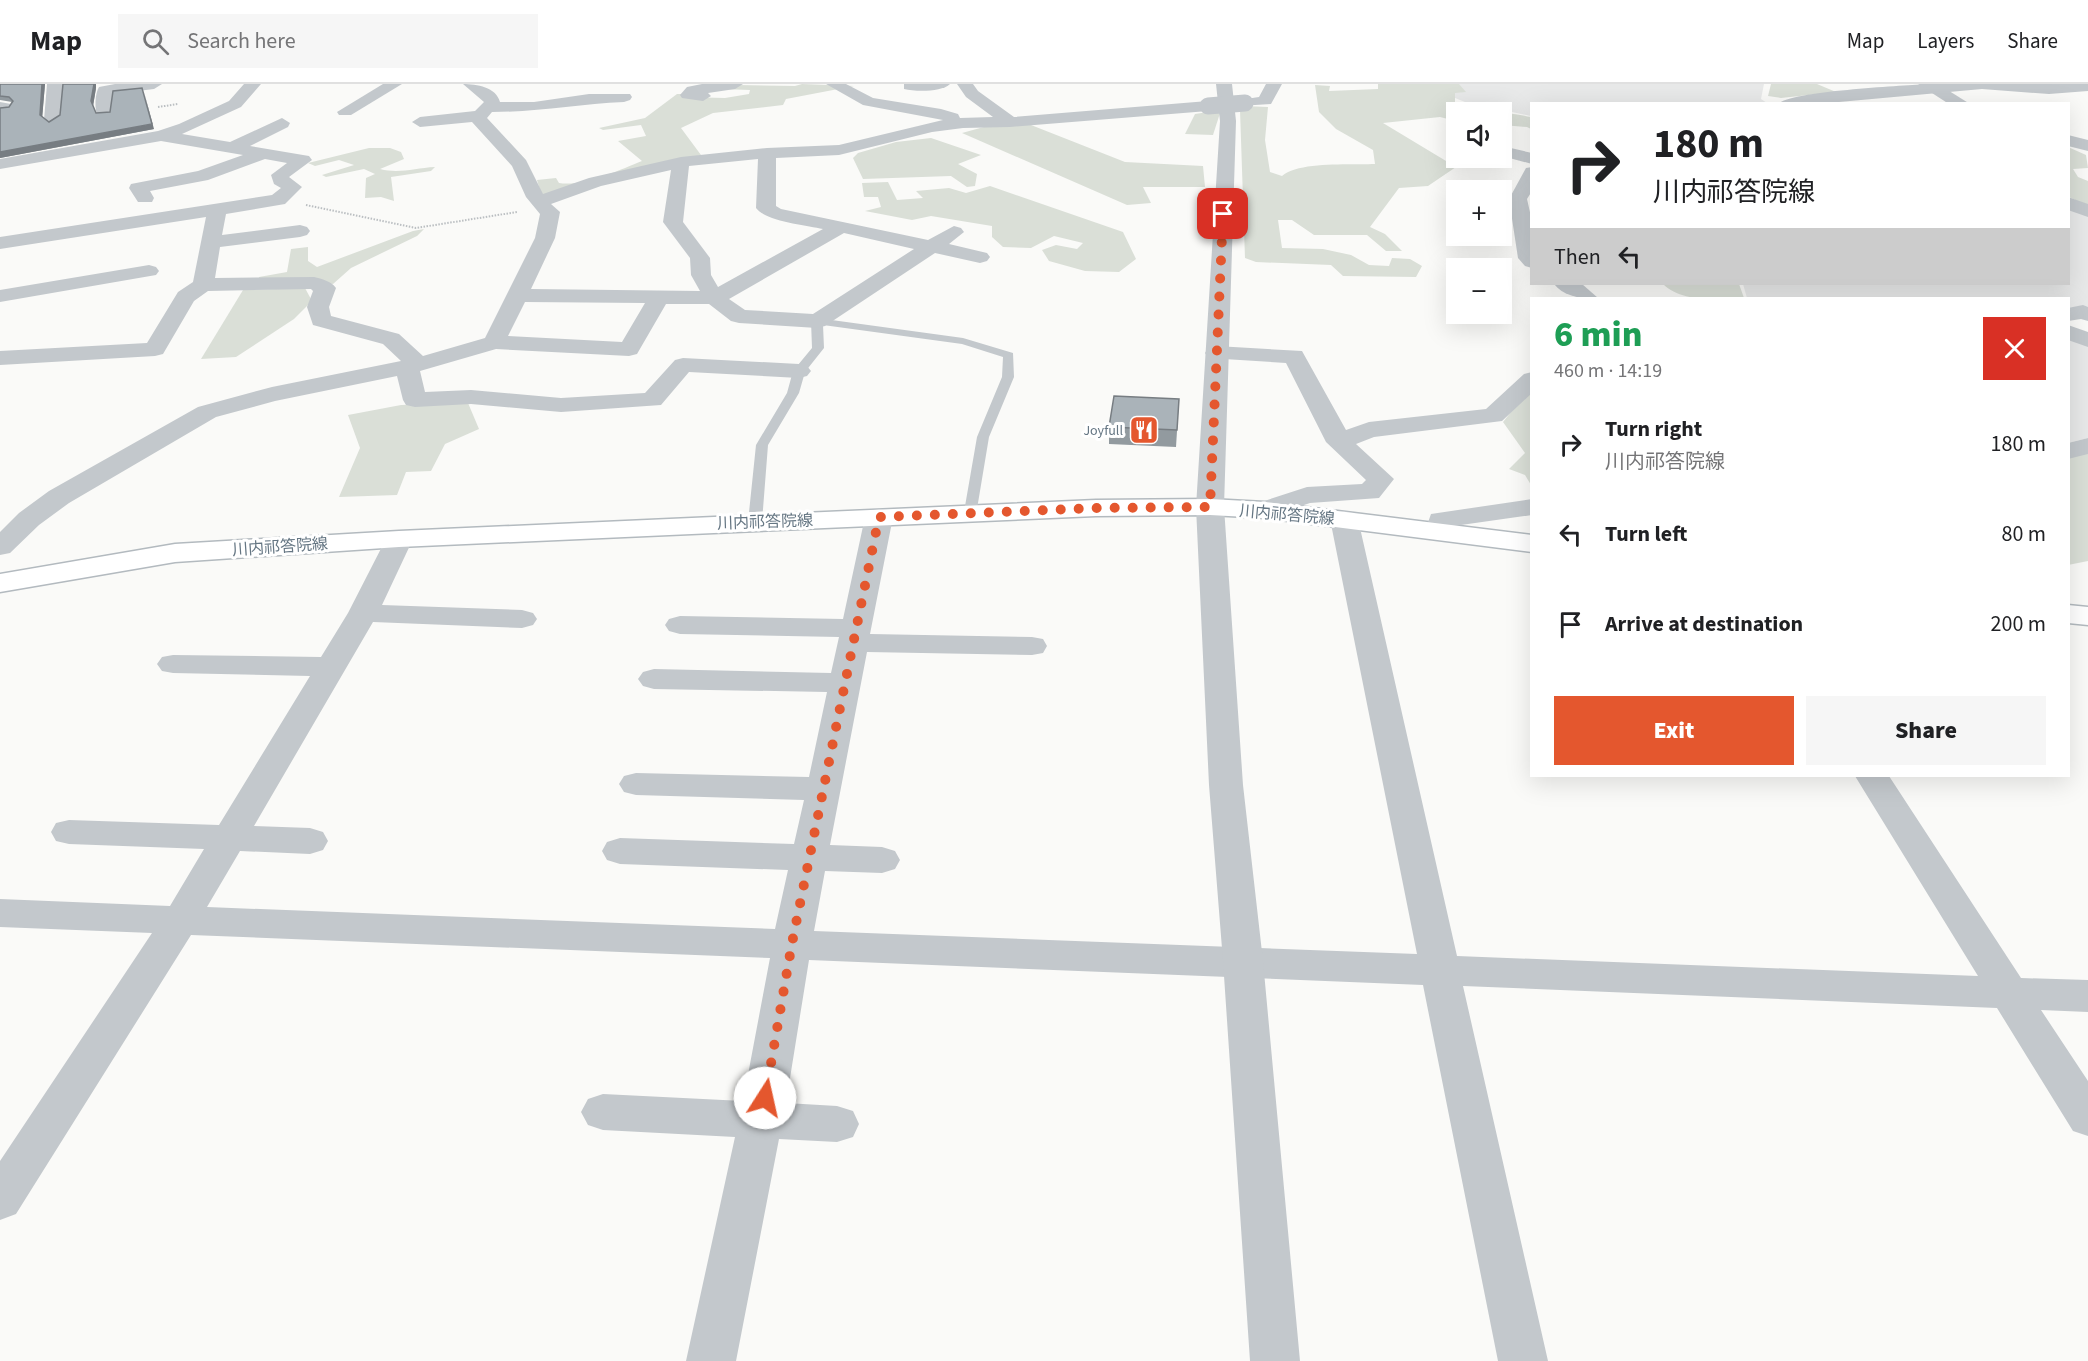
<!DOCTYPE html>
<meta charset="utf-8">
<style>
:root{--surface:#fff;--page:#f6f6f6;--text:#202124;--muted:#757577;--line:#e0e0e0;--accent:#e4572e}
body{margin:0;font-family:"Source Sans 3","Noto Sans JP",sans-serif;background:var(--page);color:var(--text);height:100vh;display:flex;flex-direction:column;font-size:22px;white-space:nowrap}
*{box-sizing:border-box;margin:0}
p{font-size:20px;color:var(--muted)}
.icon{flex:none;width:33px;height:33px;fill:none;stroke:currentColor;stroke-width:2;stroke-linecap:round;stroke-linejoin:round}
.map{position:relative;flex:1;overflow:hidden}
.panel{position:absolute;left:1530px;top:213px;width:540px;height:480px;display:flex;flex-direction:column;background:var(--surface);border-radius:0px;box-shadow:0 6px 24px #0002}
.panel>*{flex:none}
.guide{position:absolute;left:1530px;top:18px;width:540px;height:183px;border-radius:0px;box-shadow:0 6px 24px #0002;background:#fff;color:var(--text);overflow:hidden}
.tools{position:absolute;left:1446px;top:18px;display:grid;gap:12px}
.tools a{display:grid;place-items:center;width:66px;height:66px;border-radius:0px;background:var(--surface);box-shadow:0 6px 24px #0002;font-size:30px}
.pin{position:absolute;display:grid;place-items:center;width:51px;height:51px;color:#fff;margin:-26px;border-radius:12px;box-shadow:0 3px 9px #0006}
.me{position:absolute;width:66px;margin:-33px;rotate:10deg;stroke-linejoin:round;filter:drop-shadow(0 0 4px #0008)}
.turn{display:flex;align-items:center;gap:21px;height:126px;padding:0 24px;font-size:27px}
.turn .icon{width:78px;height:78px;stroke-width:2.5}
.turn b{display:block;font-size:42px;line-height:51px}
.then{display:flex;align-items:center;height:57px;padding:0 24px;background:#0003;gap:12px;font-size:22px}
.round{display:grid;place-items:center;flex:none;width:63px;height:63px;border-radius:0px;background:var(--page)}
.summary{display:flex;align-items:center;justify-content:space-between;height:102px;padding:0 24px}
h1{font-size:36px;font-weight:800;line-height:45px;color:#1e9e55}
.primary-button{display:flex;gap:12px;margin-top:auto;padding:12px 24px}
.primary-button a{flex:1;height:69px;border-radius:0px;background:var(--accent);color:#fff;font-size:24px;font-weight:800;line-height:69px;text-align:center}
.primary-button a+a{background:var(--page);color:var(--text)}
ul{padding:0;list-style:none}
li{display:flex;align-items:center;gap:18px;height:90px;padding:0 24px}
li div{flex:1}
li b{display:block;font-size:22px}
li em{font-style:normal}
header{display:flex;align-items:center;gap:36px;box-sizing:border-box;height:84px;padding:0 30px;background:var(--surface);border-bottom:2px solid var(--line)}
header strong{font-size:28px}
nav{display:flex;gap:33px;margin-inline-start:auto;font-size:21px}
.search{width:420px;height:54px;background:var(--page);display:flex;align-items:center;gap:15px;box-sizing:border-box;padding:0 21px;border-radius:0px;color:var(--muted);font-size:22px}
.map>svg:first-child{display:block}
.built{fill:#e8e9e9}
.green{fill:#dadfd7}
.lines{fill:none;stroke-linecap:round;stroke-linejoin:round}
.secondary-casing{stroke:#b3babf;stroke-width:3}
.path{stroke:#bbbfc2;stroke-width:2;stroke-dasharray:1.5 1.5;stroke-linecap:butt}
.service{fill:#c3c8cc;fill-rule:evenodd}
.minor{fill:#c3c8cc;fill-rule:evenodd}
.tertiary{fill:#c3c8cc;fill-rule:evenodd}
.secondary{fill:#fff;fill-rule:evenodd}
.minor-bridge{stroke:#c3c8cc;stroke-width:17}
.wall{fill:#929a9f}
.shaded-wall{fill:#777d82}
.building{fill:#aab3b9;stroke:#777d82;stroke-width:1.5}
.route{stroke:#e4572e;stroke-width:10;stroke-dasharray:0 18}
.labels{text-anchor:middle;stroke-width:6;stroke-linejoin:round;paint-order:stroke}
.far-poi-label{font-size:14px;fill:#657683;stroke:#fff;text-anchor:end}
.street-label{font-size:16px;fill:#657683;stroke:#fff}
</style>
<header>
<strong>Map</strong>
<div class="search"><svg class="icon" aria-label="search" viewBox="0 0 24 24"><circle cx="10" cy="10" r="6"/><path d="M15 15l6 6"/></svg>Search here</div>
<nav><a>Map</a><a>Layers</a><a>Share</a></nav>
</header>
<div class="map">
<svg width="2088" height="1277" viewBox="0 0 2088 1277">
<rect width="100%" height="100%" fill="#fafaf8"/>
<g class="built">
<polygon points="1420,0 1764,0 1761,15 1767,19 1532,20 1531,32 1465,18"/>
<polygon points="2069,116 2088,124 2088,225 2069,228 2068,214 1747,214 1743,200 2068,200"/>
<polygon points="2068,254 2088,262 2088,354 2068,359"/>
</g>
<g class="green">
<path d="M802,0L854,2L786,15L783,21L713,29L681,44L701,71L542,113L537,96L556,94L559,99C582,103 620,86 642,77L618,57L646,52L641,41L603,46L599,44L645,34L677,10H684L685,13L725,14L749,10L750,6L721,5L738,1L795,2Z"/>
<path d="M1378,0H1459L1466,8L1455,9V21C1480,27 1506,28 1531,33V45L1527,43L1502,41V28H1456V37L1440,33L1383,39L1456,83L1428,102L1399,104L1370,143L1385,150L1402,167H1386L1367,151H1314L1292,136H1278L1282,164L1323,165L1351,171L1369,181L1389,182L1392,174L1410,175L1422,182L1416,193L1343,192L1331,181L1256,178L1245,174L1240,26L1244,22L1268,23L1265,56L1270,88L1282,92C1299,77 1351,81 1375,80L1373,66L1336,45L1319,28L1315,1L1330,2L1329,7L1378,5Z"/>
<polygon points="1771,0 1817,0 1836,8 1781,14 1768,12"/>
<polygon points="1221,26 1213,51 1185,50 1195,30"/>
<polygon points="991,41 1031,41 1125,78 1203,82 1205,103 1143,103 1151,119 1127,121 962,49"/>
<polygon points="931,54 981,71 958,80 977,90 975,102 967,103 951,92 863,95 853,74 858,69 896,58"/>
<polygon points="2068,63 2086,71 2088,84 2073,85 2078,93 2088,97 2088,122 2069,113"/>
<path d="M369,64H390L401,68L404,75L380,85C399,90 415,84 435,83L431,87L391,93L394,117L381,113L365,114L366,94L375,90L364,85L326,93L322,91L354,81L339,76L315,82L308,79Z"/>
<polygon points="888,98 897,116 923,114 916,107 949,104 966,109 990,102 1123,148 1136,175 1119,188 1085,187 1049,177 1042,166 1056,161 1077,165 1083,159 1054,152 1031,164 1003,163 992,153 992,142 931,132 912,136 865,127 881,123 878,113 864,113 862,99"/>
<polygon points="424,145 417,152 351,184 333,200 291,194 259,196 259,193 287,188 291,165 308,163 308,177 317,183 413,147"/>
<path d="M1663,200H1739L1744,214C1718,215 1682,219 1663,200Z"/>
<polygon points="305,204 312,217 294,235 236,273 201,275 243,206"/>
<polygon points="1531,303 1531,401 1525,391 1509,385 1525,369 1503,338"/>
<polygon points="468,319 479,345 445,360 431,387 406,388 397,411 339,413 360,364 348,331 401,321"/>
<polygon points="2088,369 2088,477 2068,481 2068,374"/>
</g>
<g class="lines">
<g class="secondary-casing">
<g id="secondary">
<polygon points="1210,415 1265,418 1532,451 1532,468 1265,434 1210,431 1096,432 399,463 175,478 0,508 0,490 175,460 399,447 1096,416"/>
<polygon points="2068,521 2088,523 2088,541 2068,539"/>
</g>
</g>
<g class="path">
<polyline points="158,23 178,20"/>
<polyline points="306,121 416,144 517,128"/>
</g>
<polygon class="service" points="817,234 963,254 1013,269 1014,293 989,353 976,431 966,431 964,428 977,353 1002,293 1003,273 962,260 823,241 824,264 805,288 799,309 768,361 762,438 755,442 750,441 748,438 756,361 787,309 793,287 812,264 811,237"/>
<g class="minor">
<polygon points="47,0 63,0 60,36 52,41 44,36"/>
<path d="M115,0H162L154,5L113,10L112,29L110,32H98C94,26 95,9 99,3Z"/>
<path d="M244,0H261L241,23L182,50L230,58L282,34L290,39L288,43L250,62L303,71L309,72L312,76L289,93L302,103L285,120L226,130L222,151L300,141L307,143L310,147L307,151L300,153L220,163L215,194L314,193C322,195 331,197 336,204L329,223L331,232L399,250L423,272L485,254L535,154L540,130L526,113L512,82L472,38L420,43L412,38L420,33L475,27L484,18L463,0C477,0 496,3 500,18H534L589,10H630L632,13L630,16L624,18C579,20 537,28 492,28L487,34L526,76L543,110L589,94L681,73L767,64L839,61L943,36L863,21L826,0H846L873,14L941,25L958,30L960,34L993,33L966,13L957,0H973L978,7L1014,33L1208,17L1216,22L1208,27L1010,43L963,44L932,48L839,71L776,74V122L781,125L928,156L954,142L961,144L964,148L949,160L987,169L990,173L987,177L980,179L935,169L825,242L817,244L739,239L731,237L709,220H666L637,270L629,272L496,265L420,287L425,308L471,306L561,314L645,309L675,276L683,274L799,280L807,282L811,287L807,292L799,294L689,288L661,321L561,328L471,320L415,323L406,321L403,316L397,292L275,317L216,333L69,419L39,441L10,469L0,471V448L19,429L49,407L198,323L272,303L401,277L383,260L313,241L307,223L313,207L311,205L208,207L194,217L163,270L155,272L0,281V267L147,259L178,208L193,198L206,133L0,165V153L272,111L281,104L274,100L271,91L287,79L265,75L208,96L150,107L154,114L152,118H138L129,104L131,100L198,87L243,71L161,57L0,85V75L158,47L179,40L229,17ZM758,75L756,124C767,138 806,141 823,145L718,203L711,191L710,174L683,138L689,82ZM671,86L663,138L690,174L691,191L700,207L531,205L555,154L560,128L551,120L601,102ZM844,149L914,165L813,230L745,226L729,215ZM525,218L645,219L622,258L508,252Z"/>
<polygon points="383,0 402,0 351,31 339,31 337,28"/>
<polygon points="702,0 743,0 735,5 708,9 711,12 703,17 682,14 680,11 687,3"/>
<path d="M904,0H950C942,8 916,8 904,5Z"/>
<polygon points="1266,0 1282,0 1271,20 1239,22 1237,19 1239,16 1259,13"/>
<path d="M1925,0H2088V7L2049,10L1982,5L1817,20H1778C1791,7 1901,2 1925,0Z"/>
<polygon points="0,18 11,20 13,23 11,26 0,28"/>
<polygon points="1502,62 1532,69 1532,80 1502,72"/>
<polygon points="1532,83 1532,107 1527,115 1532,137 1532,184 1525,182 1518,174 1509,115 1526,84"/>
<polygon points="2068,113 2088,120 2088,133 2068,126"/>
<polygon points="149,181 156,183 159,187 156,191 0,218 0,206"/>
<path d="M1554,200H1582L1598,214C1583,215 1564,213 1554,200Z"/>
<polygon points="2083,221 2088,223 2088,237 2081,235 2068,237 2068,224"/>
<polygon points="2068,241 2088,248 2088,263 2068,256"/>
<polygon points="1216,262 1302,267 1346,346 1369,338 1486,325 1524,290 1532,288 1532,309 1502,337 1374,353 1356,360 1394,395 1379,414 1310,419 1265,434 1255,432 1251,426 1255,420 1307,403 1362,400 1366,396 1326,358 1286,279 1208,274 1205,269 1208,264"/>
<polygon points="2088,354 2088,370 2068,375 2068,359"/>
<polygon points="1532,415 1532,431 1454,442 1449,453 1439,455 1429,453 1425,447 1431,430"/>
<polygon points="879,425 889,427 893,433 870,550 1032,553 1043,555 1047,562 1043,569 1032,571 867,568 830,761 882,763 895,767 900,776 895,785 882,789 825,787 814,847 1417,870 1330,435 1334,429 1344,427 1354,429 1358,435 1457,872 1978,892 1855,692 1889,692 2021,894 2088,896 2088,928 2041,926 2088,997 2088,1052 2073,1047 1997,924 1463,902 1548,1277 1498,1277 1423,901 809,876 786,1019 837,1022 853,1027 859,1040 853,1053 837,1058 779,1055 736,1277 686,1277 735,1053 603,1046 588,1041 581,1028 588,1015 603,1010 743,1017 770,874 191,851 16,1130 0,1136 0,1077 152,849 0,843 0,815 170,822 204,765 69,760 56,757 51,748 56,739 69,736 219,741 310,592 173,589 162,587 157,580 162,573 173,571 321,573 348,529 389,449 399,447 409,449 413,455 382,521 522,526 533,529 537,535 533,541 522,544 373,538 254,742 310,744 323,748 328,757 323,766 310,770 240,767 207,823 775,845 788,786 620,780 607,776 602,767 607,758 620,754 794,760 804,716 636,711 624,708 619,700 624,692 636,689 809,693 827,608 654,605 643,602 638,595 643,588 654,585 831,589 839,553 680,550 669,547 665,541 669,535 680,532 843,535 865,433 869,427"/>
</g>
<g class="tertiary">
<polygon points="1216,0 1232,0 1236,37 1224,423 1243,701 1263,877 1300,1277 1250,1277 1223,877 1209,701 1196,423 1220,37"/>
<polygon points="1918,0 1938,0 1970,20 1949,20"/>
<polygon points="2068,51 2088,56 2088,67 2068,62"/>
</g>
<use href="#secondary" class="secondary"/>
<polyline class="minor-bridge" points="1208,22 1245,19"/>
</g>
<g class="wall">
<polygon points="0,0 45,0 42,33 49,38 60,31 96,4 93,22 96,29 154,45 0,74 9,23 12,18 0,16"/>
<polygon points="1179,315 1176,363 1109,360 1109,343"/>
</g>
<g class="shaded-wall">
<polygon points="42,0 45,0 42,36 40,31"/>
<polygon points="94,0 96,0 96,4 93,22 91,17"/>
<polygon points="144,8 154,45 0,74 0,68 152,40"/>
</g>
<g class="building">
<polygon points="0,0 42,0 40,31 49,38 60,31 63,0 94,0 91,17 96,29 110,28 113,7 142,4 152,40 0,68 0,24 9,23 13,17 9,13 0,12"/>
<polygon points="1114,312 1179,315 1177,346 1109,343"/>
</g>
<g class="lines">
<polyline class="route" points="765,1014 792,859 879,433 1096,424 1210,423 1223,130"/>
</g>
<defs>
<g id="restaurant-square" transform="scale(1.5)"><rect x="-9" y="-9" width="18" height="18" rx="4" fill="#e4572e" stroke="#fff"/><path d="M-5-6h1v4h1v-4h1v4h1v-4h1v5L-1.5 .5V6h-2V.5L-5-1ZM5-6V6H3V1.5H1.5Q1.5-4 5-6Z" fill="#fff"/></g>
</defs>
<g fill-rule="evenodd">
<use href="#restaurant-square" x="1144" y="346"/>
</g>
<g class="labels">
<g class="far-poi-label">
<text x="1123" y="351">Joyfull</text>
</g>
<g class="street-label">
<text transform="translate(1287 430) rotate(5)" y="6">川内祁答院線</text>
<text transform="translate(765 437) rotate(-2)" y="6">川内祁答院線</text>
<text transform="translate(280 462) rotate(-4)" y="6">川内祁答院線</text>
</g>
</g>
</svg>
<div class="tools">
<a><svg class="icon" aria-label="sound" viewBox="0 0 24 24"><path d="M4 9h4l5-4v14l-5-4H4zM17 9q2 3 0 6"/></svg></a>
<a>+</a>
<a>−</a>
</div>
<div class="pin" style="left:1223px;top:130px;background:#d93025"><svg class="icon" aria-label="arrive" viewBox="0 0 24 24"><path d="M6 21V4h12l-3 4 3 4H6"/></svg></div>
<svg class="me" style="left:765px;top:1014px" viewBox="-20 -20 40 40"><circle r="19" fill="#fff"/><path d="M0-13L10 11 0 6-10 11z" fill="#e4572e"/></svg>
<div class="guide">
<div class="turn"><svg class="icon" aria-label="right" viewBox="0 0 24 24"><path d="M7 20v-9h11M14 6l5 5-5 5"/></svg><div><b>180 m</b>川内祁答院線</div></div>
<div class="then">Then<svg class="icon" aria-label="left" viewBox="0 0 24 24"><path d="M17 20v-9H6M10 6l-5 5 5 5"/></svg></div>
</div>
<section class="panel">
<div class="summary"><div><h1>6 min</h1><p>460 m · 14:19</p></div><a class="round" style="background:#d93025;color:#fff"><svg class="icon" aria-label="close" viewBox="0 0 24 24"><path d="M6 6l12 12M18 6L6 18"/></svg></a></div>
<ul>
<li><svg class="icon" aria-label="right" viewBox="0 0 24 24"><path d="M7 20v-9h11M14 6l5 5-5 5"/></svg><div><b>Turn right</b><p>川内祁答院線</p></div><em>180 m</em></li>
<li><svg class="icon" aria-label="left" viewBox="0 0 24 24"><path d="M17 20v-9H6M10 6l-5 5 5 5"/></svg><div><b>Turn left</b></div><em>80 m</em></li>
<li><svg class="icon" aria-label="arrive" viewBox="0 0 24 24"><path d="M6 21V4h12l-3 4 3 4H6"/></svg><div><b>Arrive at destination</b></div><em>200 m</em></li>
</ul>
<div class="primary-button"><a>Exit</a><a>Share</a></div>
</section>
</div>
